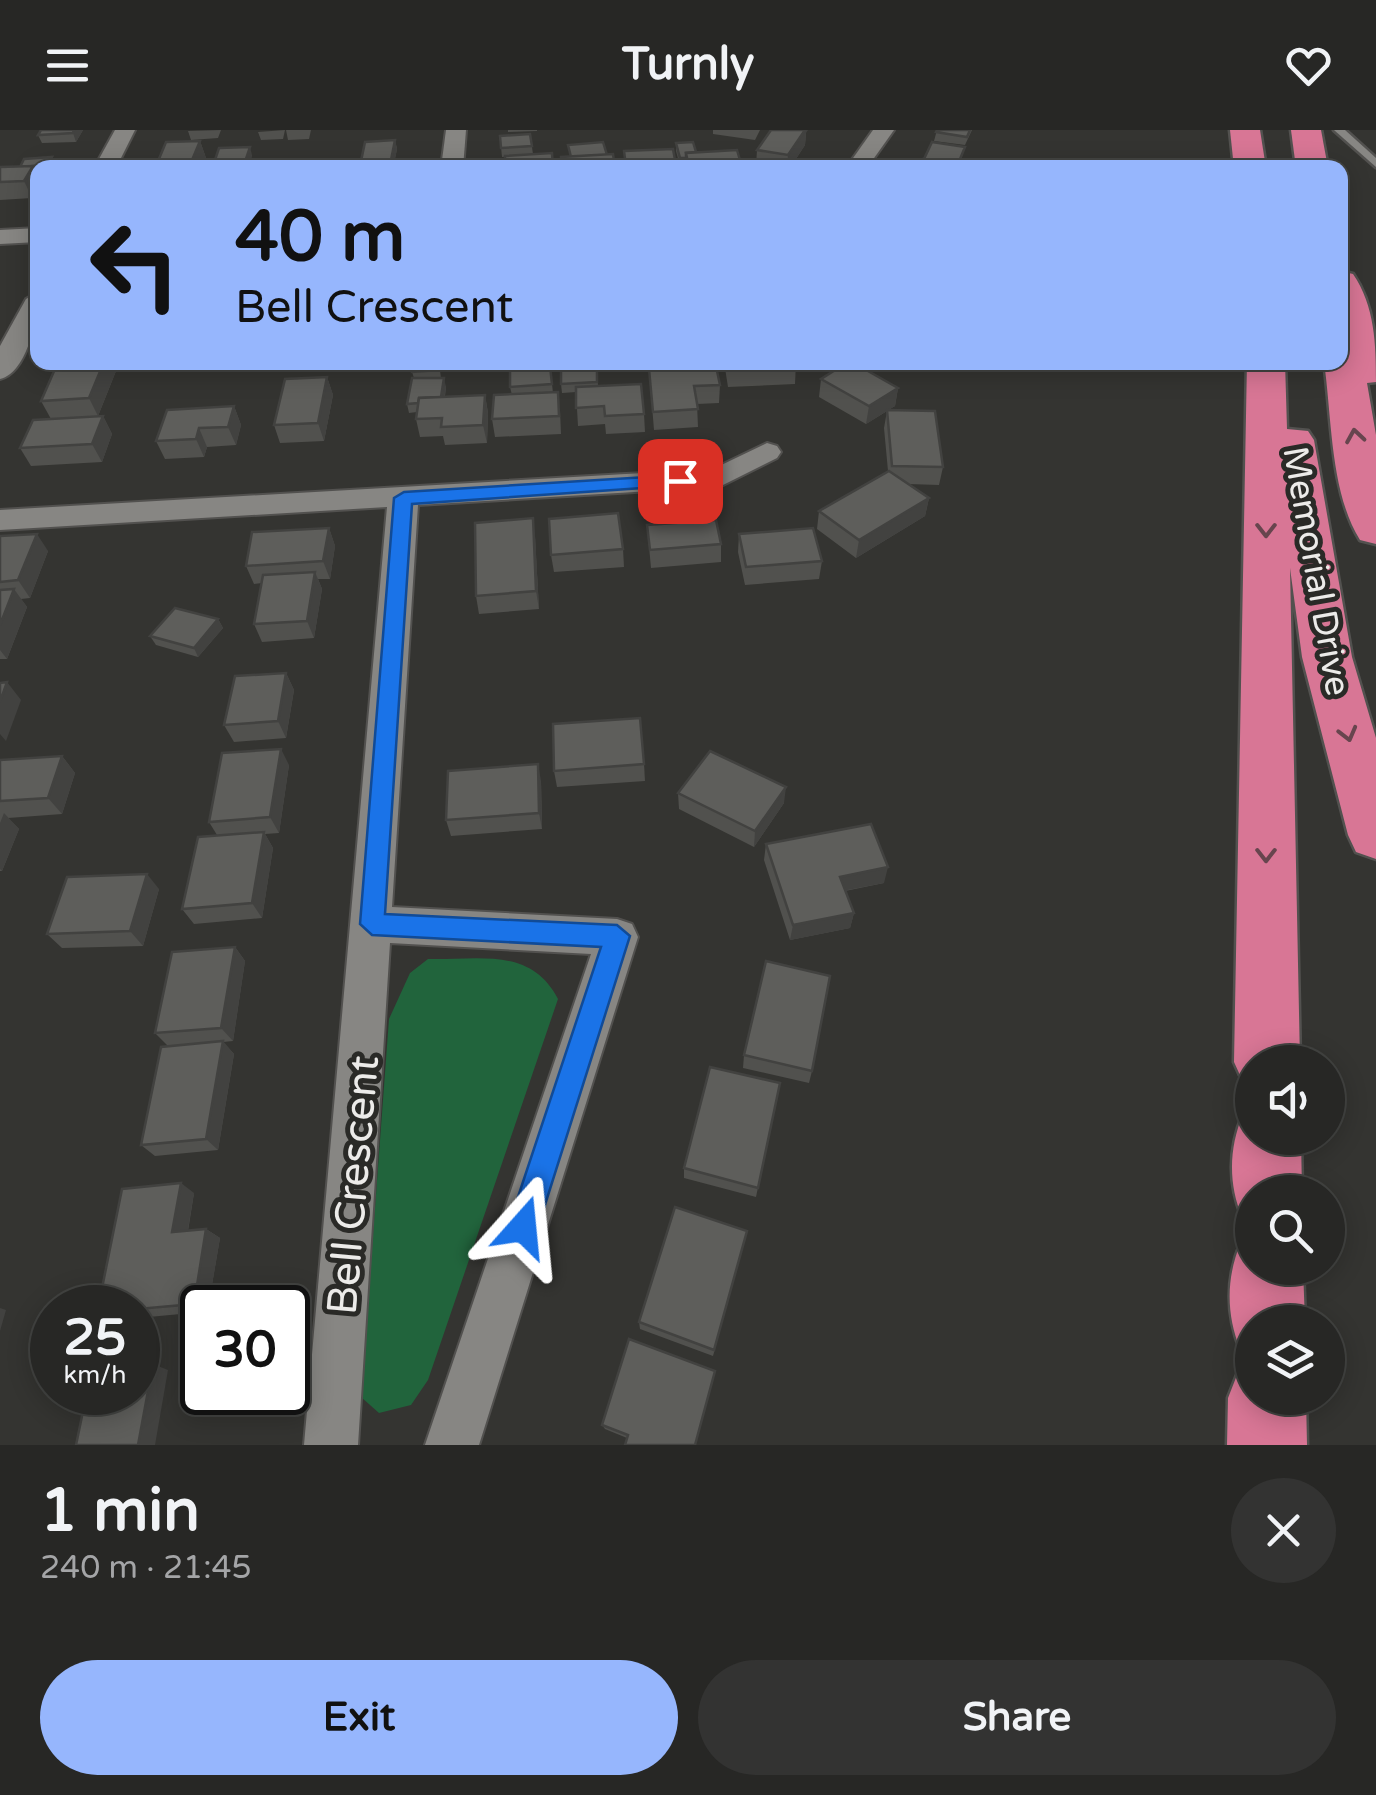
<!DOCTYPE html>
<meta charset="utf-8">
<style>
:root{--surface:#272725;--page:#333332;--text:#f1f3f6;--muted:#a4a5a7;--line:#434442;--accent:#96b6fd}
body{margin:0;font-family:"Varela Round",sans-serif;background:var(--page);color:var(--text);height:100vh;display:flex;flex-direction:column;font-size:38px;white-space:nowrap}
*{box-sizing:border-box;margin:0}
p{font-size:32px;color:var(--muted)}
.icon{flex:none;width:55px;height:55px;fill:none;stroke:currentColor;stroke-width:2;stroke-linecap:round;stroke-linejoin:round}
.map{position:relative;height:1315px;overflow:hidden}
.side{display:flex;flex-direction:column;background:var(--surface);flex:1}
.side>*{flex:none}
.hud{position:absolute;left:30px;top:30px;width:1318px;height:210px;border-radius:20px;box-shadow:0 5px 25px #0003,0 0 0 2px var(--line);background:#96b6fd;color:#111;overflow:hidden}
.fabs{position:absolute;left:1235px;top:915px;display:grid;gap:20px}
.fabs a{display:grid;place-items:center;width:110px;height:110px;border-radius:50%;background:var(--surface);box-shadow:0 5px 25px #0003,0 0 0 2px var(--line);font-size:50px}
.speed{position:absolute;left:30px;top:1155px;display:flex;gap:20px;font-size:50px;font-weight:700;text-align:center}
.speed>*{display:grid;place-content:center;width:130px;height:130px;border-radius:50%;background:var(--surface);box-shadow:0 5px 25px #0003,0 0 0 2px var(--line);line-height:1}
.speed small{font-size:25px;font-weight:400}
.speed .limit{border:5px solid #111;border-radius:15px;background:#fff;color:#111}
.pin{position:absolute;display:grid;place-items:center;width:85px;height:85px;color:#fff;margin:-42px;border-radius:20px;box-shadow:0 5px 15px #0006}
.me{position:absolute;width:110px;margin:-55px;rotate:18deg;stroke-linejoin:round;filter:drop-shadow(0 0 8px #0008)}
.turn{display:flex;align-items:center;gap:35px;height:210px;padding:0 40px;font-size:45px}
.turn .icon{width:130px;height:130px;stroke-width:2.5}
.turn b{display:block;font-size:70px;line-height:85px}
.round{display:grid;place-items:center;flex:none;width:105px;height:105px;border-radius:52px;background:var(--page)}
.summary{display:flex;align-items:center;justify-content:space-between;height:170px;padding:0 40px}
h1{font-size:60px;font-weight:700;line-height:75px}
.cta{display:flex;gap:20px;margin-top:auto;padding:20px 40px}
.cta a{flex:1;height:115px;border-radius:60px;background:var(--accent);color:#111;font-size:40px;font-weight:700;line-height:115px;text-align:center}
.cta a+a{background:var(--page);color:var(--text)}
header{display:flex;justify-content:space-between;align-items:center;height:130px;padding:0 40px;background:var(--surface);font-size:45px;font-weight:700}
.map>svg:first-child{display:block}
.green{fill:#21643c}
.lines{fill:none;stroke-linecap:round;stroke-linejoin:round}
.service-casing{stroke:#52514f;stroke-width:5}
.minor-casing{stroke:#52514f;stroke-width:4}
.motorway-casing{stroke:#52514f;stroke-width:5}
.service{fill:#878683;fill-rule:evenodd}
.minor{fill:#878683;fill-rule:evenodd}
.motorway{fill:#d87695;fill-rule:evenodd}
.wall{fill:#51514e}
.shaded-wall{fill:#424240}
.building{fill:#5e5e5b;stroke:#424240;stroke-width:2.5}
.oneway{stroke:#67454e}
.route{fill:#1a73e8;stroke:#114b97;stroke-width:2.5}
.labels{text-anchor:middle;stroke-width:10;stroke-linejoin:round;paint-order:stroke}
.street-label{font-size:35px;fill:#ecebe9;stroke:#2a2a27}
.near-street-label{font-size:42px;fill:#ecebe9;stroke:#2a2a27}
</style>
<header><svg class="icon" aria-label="menu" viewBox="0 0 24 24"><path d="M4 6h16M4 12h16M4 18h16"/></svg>Turnly<svg class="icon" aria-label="heart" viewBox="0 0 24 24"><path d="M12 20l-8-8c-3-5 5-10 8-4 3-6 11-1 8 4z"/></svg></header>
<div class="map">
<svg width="1376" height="1315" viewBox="0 0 1376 1315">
<rect width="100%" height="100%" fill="#343431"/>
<path class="green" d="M428,829C480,830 531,817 558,869L428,1250L411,1275L379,1283L361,1267L389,889L410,843Z"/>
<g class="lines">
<g class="service-casing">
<polygon id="service" points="1334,0 1345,0 1376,28 1376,37"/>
</g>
<g class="minor-casing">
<g id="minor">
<polygon points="115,0 135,0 116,38 94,38"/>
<polygon points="446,0 466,0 463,38 441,38"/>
<polygon points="873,0 894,0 867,38 846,38"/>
<polygon points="38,98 38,112 0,114 0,100"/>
<path d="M38,162C38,186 28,242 0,249V216L26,169Z"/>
<polygon points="767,313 777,316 781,322 777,328 719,357 418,375 392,777 617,789 632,794 638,807 479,1315 425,1315 591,824 390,813 358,1315 304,1315 387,377 0,400 0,380 713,339"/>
</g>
</g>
<g class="motorway-casing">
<g id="motorway">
<polygon points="1230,0 1260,0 1266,38 1234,38"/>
<polygon points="1291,0 1321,0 1328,38 1296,38"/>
<path d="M1340,141L1353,144C1375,176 1376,215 1376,252L1367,253L1376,305V414L1360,410C1330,362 1332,287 1324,232H1340Z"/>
<polygon points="1247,232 1285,232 1287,299 1308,301 1314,310 1352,527 1376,608 1376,729 1356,722 1348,705 1302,527 1290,438 1300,932 1252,932 1252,958 1244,954 1234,932"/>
<path d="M1252,980V1008H1301L1302,1062H1252V1091L1242,1087C1228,1053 1229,1018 1243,984Z"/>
<path d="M1252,1107V1138H1303L1305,1192H1252V1224L1240,1219C1226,1183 1226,1148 1241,1112Z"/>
<polygon points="1252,1235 1252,1268 1306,1268 1307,1315 1227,1315 1228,1268 1239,1240"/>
</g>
</g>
<use href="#service" class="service"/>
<use href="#minor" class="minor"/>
<use href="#motorway" class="motorway"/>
</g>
<g class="wall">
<polygon points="41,0 83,0 76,12 42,13 38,5"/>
<polygon points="221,0 218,8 191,10 188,1"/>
<polygon points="285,0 283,9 261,10 258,2"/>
<polygon points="286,0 311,0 309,9 288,10"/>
<polygon points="508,0 537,0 537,1 508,2"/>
<polygon points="713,0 760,0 755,10 713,4"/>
<polygon points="937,0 972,0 965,15 934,11"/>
<polygon points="806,3 805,15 790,38 756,36 757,20"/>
<polygon points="530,4 533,24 502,27 500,6"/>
<polygon points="395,10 397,19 393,38 354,38"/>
<polygon points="200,11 206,28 202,38 156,38 156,36"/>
<polygon points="676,13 696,22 742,38 680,36 676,21"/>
<polygon points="624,21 676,35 676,38 624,38"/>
<polygon points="252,25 249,37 217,38 215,30"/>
<polygon points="52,27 56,36 55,38 38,38 38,59 32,68 0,70 0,37 20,37"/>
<polygon points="58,232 112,232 116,241 98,286 51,289 41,271"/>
<polygon points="597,232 598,256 644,284 645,302 606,304 605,294 578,296 576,262 562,263 561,254"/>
<polygon points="724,232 796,232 795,254 728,257"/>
<polygon points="439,233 441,248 446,257 445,266 485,265 488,283 487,313 445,315 443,306 420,307 416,289 417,282 409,283 407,274 414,248 412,242"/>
<polygon points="550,236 553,263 560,280 561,304 495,307 492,289 512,265 510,257"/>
<polygon points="649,239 720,255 719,273 697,274 698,297 654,300"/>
<polygon points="327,247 333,265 324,311 280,313 274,295"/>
<polygon points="821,249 898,258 895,276 888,280 943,337 939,355 908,354 929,368 925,386 856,428 817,399 819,381 888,341 884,298 887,281 866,294 819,267"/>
<polygon points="234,276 241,295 236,315 207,317 204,327 165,329 156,311"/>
<polygon points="103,286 112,304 102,332 31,336 20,318"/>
<polygon points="647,395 721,414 721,432 651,438"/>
<polygon points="329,398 335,416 330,449 318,449 322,459 314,508 262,512 254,494 262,453 254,454 246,436"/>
<polygon points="739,404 822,431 819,449 745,455 738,422"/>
<polygon points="0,406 48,421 30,468 21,469 27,477 7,529 0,529"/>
<polygon points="535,406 539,479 479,484 476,466"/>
<polygon points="623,419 624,437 554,442 551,425"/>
<polygon points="218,489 223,498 198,527 156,515 150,506"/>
<polygon points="286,543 294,560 286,608 234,612 224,595"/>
<polygon points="62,626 75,643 62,684 8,688 19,699 2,741 0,741 0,630"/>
<polygon points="644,634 645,651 557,657 554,641"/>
<polygon points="289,635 279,703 265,704 273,718 262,788 194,794 182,779 217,705 209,692"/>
<polygon points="541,651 542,699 451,706 446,690"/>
<polygon points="678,663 784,673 754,717 679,679"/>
<polygon points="766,714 884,753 845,761 854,783 850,798 790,810 764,730"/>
<polygon points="159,759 143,816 62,818 47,804"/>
<polygon points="235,817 245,831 233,911 223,912 234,924 218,1020 155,1026 141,1015 168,916 155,903"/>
<polygon points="744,925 812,941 809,953 743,938"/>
<polygon points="780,953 756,1067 684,1048 684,1038"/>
<polygon points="194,1063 188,1101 206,1099 220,1108 208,1178 202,1178 202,1182 138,1188 138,1178"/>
<polygon points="747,1101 713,1226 640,1199 639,1192"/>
<polygon points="629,1209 627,1308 605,1299 602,1295"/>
</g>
<g class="shaded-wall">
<polygon points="74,0 83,0 76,12 73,3"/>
<polygon points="803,0 808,0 806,3 805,15 790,38 787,38 788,25"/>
<polygon points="395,10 397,19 393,38 391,30"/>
<polygon points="200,11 206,28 202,38 191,38 190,35"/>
<polygon points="250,17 252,25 249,37 246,29"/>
<polygon points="52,27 56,36 55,38 46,38"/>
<polygon points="33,36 38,47 38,59 32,68 24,51"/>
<polygon points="104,232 112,232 116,241 98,286 89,268"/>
<polygon points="327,247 333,265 324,311 318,293"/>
<polygon points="444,248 446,257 442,282 440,273"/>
<polygon points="898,258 895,276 866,294 869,276"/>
<polygon points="485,265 488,283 487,313 483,295"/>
<polygon points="234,276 241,295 236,315 228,297"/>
<polygon points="103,286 112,304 102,332 92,314"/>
<polygon points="199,298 207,317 204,327 196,309"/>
<polygon points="929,368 925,386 856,428 859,410"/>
<polygon points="533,388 535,406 539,479 536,461"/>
<polygon points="329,398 335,416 330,449 323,431"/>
<polygon points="37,404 48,421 30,468 18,450"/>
<polygon points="315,442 322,459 314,508 307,491"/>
<polygon points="14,459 27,477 7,529 0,520 0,495"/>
<polygon points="218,489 223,498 198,527 194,518"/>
<polygon points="286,543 294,560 286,608 278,591"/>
<polygon points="7,552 21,570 6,611 0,604 0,572"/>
<polygon points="281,619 289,635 279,703 270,687"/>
<polygon points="62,626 75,643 62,684 48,668"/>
<polygon points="538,634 541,651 542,699 539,683"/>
<polygon points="786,657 784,673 754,717 755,701"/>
<polygon points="4,683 19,699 2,741 0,739 0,693"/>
<polygon points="264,702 273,718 262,788 252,773"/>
<polygon points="888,737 884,753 837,762 840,747"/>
<polygon points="147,744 159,759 143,816 130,801"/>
<polygon points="854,783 850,798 790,810 793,795"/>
<polygon points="235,817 245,831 233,911 221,898"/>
<polygon points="223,911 234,924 218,1020 206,1009"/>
<polygon points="181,1053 194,1063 186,1111 172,1102"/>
<polygon points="206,1099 220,1108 208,1178 202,1178 194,1174"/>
<polygon points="0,1178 6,1180 0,1201"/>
<polygon points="153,1234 168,1240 155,1315 138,1315"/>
</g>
<g class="building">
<polygon points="41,0 74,0 73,3 38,5"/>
<polygon points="771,0 805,0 788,25 757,20"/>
<polygon points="937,0 970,0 967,7 936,2"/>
<polygon points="530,4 532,16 501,18 500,6"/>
<polygon points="395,10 391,30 361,31 365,12"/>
<polygon points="200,11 190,35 156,36 166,12"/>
<polygon points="603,12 607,25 571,27 568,15"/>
<polygon points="693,12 696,22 686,23 686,28 680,28 676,13"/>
<polygon points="932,12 965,17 958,34 924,29"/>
<polygon points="250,17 246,29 215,30 219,18"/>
<polygon points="673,19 676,35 626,37 624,21"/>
<polygon points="737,20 742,37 689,38 686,23"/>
<polygon points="552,23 553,38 505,38 505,26"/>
<polygon points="613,24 615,38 562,38 561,27"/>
<polygon points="52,27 46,38 38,38 38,41 35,41 33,36 20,37 24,29"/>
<polygon points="923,29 962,35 961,38 918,38"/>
<polygon points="380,32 379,38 354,38 355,33"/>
<polygon points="33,36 24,51 0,52 0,37"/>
<polygon points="58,232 104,232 89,268 41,271"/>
<polygon points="561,232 597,232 597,252 561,254"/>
<polygon points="728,232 796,232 796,236 729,239"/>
<polygon points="848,232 852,232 898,258 869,276 821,249"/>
<polygon points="439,233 440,240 412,242 413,235"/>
<polygon points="550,236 552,254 510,257 510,239"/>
<polygon points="716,236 720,255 694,256 698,279 653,282 649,239"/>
<polygon points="327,247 318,293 274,295 285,249"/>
<polygon points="412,248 444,248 441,267 419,268 418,273 407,274"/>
<polygon points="641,254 644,284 605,286 604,276 576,278 576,257"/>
<polygon points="558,262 559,286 492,289 494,265"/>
<polygon points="485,265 483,295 441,297 442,288 416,289 419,268"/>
<polygon points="234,276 228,297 199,298 196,309 156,311 167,280"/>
<polygon points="887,280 935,281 943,337 892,336"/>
<polygon points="103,286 92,314 20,318 33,290"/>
<polygon points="889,341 929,368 859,410 819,381"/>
<polygon points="618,383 623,419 551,425 549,389"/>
<polygon points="533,388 536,461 476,466 475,393"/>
<polygon points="716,390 721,414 650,420 647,395"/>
<polygon points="329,398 323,431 246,436 252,402"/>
<polygon points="813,398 822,431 746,437 739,404"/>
<polygon points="37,404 18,450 0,452 0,406"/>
<polygon points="315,442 307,491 254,494 263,445"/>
<polygon points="14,459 0,495 0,460"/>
<polygon points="175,478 218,489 194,518 150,506"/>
<polygon points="286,543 278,591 224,595 235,546"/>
<polygon points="7,552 0,572 0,553"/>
<polygon points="640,588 644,634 554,641 553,594"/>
<polygon points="281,619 270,687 209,692 222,623"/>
<polygon points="710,621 786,657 755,701 678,663"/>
<polygon points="62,626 48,668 0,671 0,630"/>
<polygon points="538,634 539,683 446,690 448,641"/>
<polygon points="871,694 888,737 840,747 854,783 793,795 766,714"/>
<polygon points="264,702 252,773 182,779 198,707"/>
<polygon points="147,744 130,801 47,804 67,747"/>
<polygon points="235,817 221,898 155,903 172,822"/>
<polygon points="766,831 830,846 812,941 744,925"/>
<polygon points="223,911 206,1009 141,1015 161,917"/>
<polygon points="710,937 780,953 758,1058 684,1038"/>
<polygon points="181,1053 172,1102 206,1099 194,1174 138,1179 138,1178 98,1178 122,1059"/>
<polygon points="675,1077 747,1101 714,1220 639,1192"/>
<polygon points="629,1209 715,1241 695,1315 625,1315 628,1305 602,1295"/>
<polygon points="153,1234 138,1315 76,1315 87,1262 138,1262 138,1236"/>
</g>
<defs><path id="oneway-chevron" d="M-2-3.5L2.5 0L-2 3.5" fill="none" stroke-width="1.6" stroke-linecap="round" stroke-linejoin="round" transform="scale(2.5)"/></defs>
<g class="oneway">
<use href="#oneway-chevron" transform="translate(1355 306) rotate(-99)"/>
<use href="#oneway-chevron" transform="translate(1266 400) rotate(90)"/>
<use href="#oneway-chevron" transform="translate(1348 604) rotate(75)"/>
<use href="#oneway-chevron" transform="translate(1266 725) rotate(90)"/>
</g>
<polygon class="route" points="680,345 688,351 686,355 412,374 385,784 617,795 630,806 538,1097 533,1107 523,1112 512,1107 508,1097 601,817 372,805 360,794 394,368 404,362"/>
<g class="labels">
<g class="street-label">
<text transform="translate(1317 441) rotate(80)" y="12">Memorial Drive</text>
</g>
<g class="near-street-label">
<text transform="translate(352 1055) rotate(-85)" y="15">Bell Crescent</text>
</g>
</g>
</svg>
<div class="fabs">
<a><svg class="icon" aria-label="sound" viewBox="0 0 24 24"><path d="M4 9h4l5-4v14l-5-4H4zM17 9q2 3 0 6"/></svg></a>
<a><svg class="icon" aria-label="search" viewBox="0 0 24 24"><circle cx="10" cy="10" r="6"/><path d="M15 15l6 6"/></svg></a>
<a><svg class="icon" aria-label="layers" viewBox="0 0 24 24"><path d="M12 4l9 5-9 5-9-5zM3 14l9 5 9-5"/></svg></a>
</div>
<div class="speed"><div>25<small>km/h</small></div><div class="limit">30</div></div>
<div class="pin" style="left:680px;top:351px;background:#d93025"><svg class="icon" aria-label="arrive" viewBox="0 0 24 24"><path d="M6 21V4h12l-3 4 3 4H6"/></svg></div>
<svg class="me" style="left:523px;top:1097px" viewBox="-20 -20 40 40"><path d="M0-17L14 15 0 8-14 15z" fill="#1a73e8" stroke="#fff" stroke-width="4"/></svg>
<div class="hud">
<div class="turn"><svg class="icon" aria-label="left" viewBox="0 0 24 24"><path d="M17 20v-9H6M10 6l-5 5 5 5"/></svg><div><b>40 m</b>Bell Crescent</div></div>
</div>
</div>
<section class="side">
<div class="summary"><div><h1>1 min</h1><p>240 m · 21:45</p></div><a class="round"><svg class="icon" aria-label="close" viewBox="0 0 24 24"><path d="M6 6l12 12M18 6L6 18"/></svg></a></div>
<div class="cta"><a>Exit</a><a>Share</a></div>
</section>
